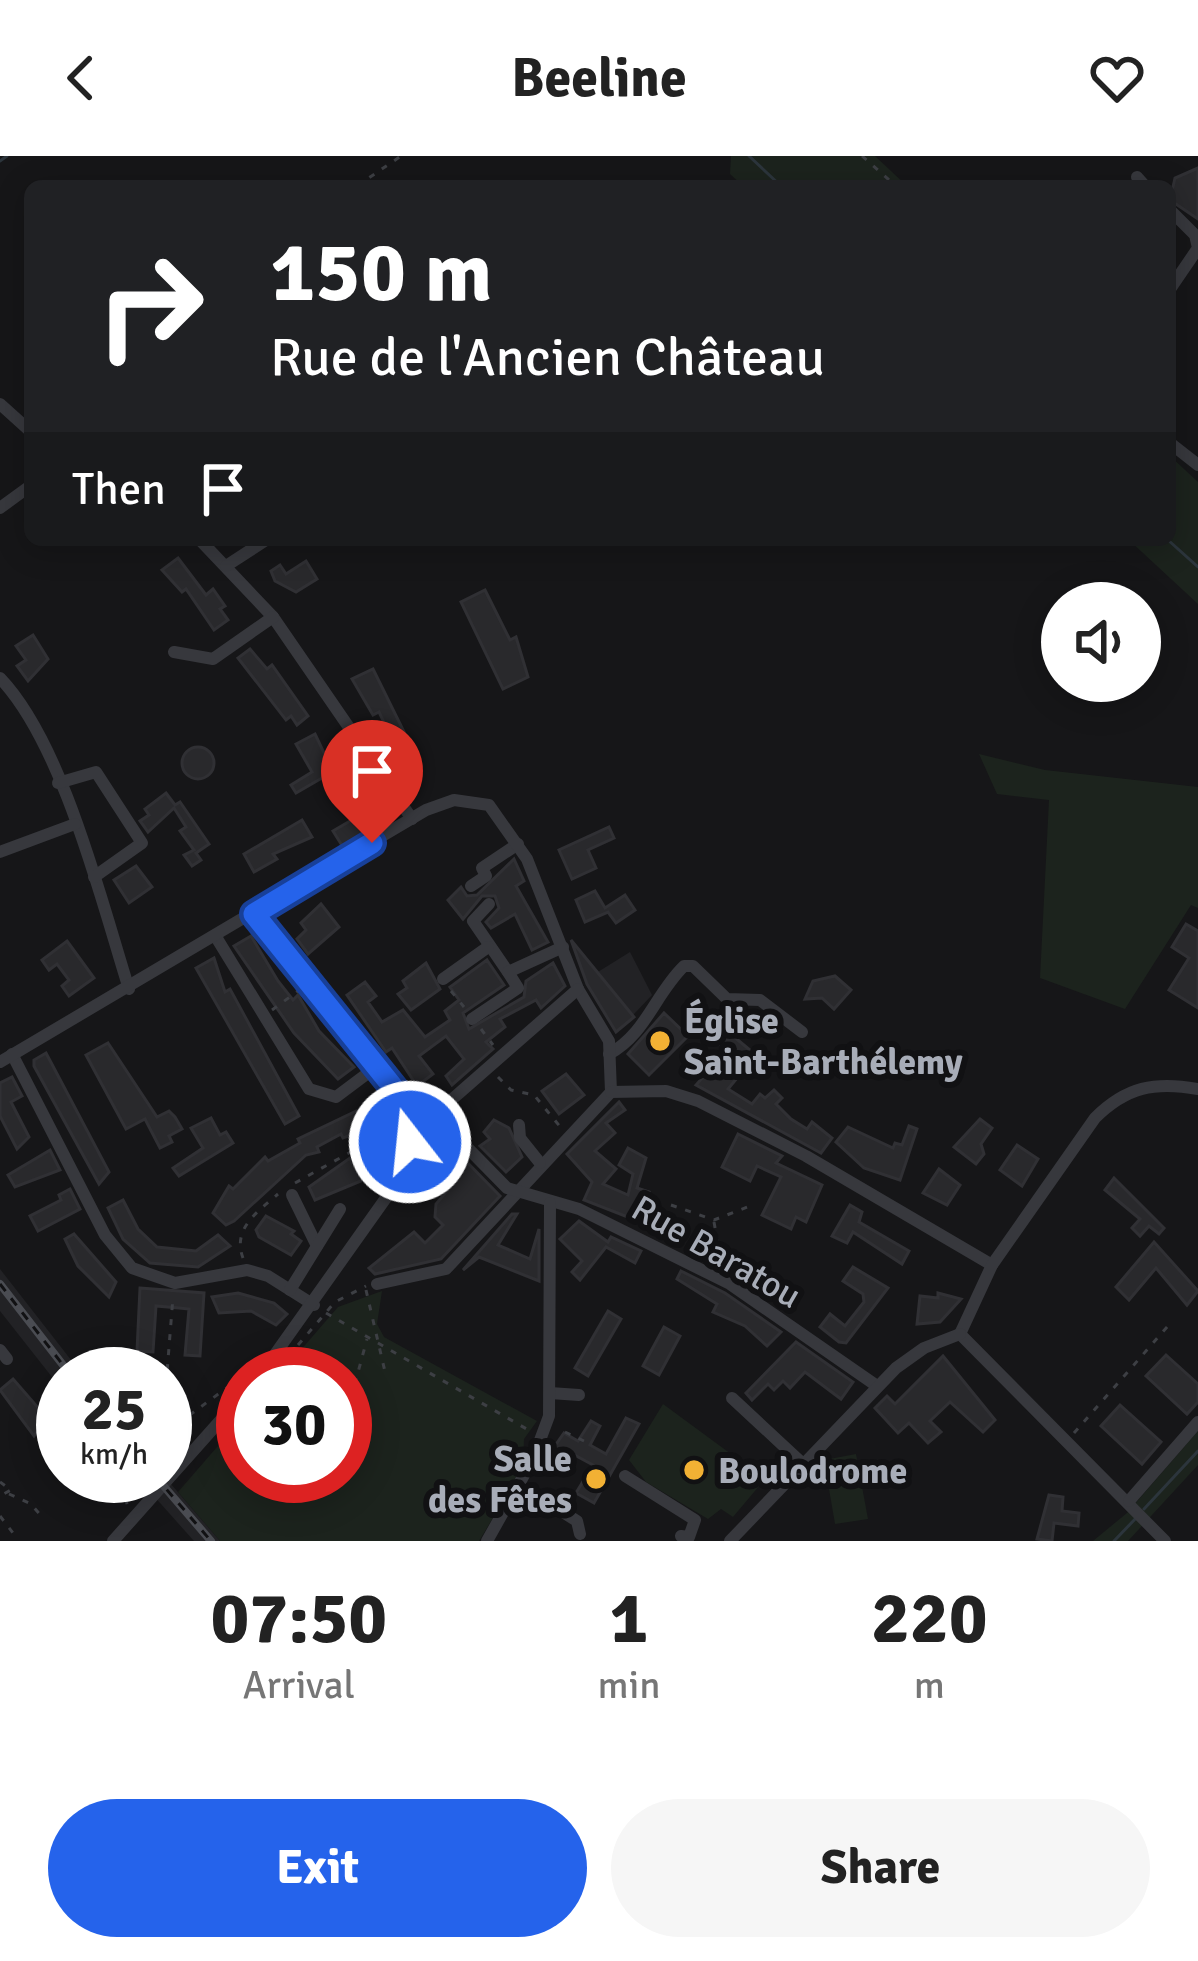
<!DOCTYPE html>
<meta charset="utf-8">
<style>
:root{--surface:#fff;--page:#f6f6f6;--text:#222;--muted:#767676;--accent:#2563eb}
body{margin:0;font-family:Signika,sans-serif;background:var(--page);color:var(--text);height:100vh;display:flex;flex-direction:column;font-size:45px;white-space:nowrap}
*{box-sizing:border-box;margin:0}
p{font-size:39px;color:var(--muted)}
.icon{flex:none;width:66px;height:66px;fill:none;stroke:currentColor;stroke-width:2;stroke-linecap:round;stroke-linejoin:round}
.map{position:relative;height:1385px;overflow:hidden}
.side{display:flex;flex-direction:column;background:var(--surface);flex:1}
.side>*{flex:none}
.banner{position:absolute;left:24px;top:24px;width:1152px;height:366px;border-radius:18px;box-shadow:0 6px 30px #0003;background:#202124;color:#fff;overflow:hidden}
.fabs{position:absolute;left:1041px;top:426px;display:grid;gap:24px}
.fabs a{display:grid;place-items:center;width:120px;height:120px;border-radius:50%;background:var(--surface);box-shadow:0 6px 30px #0003;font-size:60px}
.speed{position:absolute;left:36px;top:1191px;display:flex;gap:24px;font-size:60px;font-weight:700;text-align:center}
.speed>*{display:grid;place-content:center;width:156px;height:156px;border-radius:50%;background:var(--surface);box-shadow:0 6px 30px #0003;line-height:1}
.speed small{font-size:30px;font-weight:400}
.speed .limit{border:18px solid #d22;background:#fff;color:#111}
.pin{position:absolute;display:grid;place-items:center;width:102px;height:102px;color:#fff;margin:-123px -51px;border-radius:50% 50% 50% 0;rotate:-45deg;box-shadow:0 0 12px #0007}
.pin .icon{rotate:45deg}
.me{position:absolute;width:132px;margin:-66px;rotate:344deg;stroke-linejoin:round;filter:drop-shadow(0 0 9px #0008)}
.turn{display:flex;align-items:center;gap:42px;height:252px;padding:0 48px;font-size:54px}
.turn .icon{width:156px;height:156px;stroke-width:2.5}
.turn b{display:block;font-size:84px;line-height:102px}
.then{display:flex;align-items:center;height:114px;padding:0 48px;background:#0003;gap:24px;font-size:45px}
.eta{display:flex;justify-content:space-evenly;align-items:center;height:204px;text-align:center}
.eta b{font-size:72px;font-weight:700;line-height:84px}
.button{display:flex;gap:24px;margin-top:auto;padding:24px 48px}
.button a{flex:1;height:138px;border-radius:72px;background:var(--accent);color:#fff;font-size:48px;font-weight:700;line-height:138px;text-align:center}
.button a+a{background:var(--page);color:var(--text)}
header{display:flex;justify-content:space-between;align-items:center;height:156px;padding:0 48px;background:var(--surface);font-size:54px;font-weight:700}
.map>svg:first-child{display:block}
.built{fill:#222225}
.green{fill:#1c231d}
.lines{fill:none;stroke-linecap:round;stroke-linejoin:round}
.stream{stroke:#2c353c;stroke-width:3}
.building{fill:#29292c;stroke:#303034;stroke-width:3}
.path{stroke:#3d3f44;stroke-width:3;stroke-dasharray:6 9;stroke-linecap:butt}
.minor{stroke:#37383d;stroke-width:12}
.rail-casing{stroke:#4a4c52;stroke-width:8}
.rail{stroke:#111113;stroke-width:3;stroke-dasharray:9;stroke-linecap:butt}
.route-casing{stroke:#184099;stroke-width:30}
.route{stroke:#2563eb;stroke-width:21}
.poi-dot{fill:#f2b134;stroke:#111113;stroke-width:4.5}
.labels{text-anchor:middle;stroke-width:12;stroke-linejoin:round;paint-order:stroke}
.poi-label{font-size:36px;font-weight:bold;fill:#a8adb8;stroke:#111113;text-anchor:start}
.street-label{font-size:36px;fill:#a8adb8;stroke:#111113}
</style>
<header><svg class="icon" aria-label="back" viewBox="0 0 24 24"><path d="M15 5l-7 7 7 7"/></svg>Beeline<svg class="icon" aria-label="heart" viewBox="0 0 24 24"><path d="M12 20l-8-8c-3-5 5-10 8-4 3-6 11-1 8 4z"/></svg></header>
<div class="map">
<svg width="1198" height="1385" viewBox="0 0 1198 1385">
<rect width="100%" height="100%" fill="#161618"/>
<g class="built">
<polygon points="630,796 652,839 616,877 585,824"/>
<polygon points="0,1113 82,1218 63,1218 63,1235 0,1155"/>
<polygon points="136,1320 164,1320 220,1385 194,1385"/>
</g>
<g class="green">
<polygon points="731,0 875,0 907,30 743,30 730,18"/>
<polygon points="1170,300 1198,326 1198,448 1129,384 1170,384"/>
<polygon points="979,598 1045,614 1198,631 1198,752 1191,749 1125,853 1040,822 1049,644 997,638"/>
<polygon points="382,1135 377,1168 384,1181 537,1265 524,1283 523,1312 479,1385 220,1385 178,1336 243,1261 243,1320 345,1320 345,1218 280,1218 338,1151"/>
<polygon points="663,1248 765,1323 733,1361 721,1353 708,1363 646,1326 629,1304"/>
<polygon points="1198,1275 1198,1309 1128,1385 1093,1385 1127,1357"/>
<polygon points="856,1298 868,1363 835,1368 824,1304"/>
</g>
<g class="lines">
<g class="stream">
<polyline points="749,0 781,30"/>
<polyline points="0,5 7,0"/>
<polyline points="1168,384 1198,411"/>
<polyline points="1144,1353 1198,1295"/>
<polyline points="1114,1385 1138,1360"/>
</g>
</g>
<g class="building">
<polygon points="1198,12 1198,63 1170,44 1175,22"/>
<polygon points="178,402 206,439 213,433 225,450 220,453 228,464 214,474 186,433 182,436 162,414"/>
<polygon points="306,405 317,423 296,436 275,425 271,415 280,409 286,418"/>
<polygon points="485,434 510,484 516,481 528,521 503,533 461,446"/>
<polygon points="33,479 48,503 28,525 17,510 26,504 16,490"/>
<polygon points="250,493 267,513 272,509 308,560 297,569 291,560 286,564 238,502"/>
<polygon points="373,513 409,586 396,592 379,556 373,559 352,523"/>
<polygon points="315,578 334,618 350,610 359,626 333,640 322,622 296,637 291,629 312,616 296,588"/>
<circle cx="198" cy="607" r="16"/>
<polygon points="166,637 175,649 180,646 209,688 196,697 201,704 192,710 184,699 194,694 180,675 186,671 174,652 148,676 140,665 149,659 145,653"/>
<polygon points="386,644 397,659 343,691 333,675"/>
<polygon points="302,664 312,681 273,698 277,703 254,716 244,698"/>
<polygon points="609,671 614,682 588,694 596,712 572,723 559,694"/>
<polygon points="514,703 524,725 516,730 548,786 532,794 515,758 491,772 486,766 499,752 495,740 482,740 463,763 448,744 461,731 467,740 477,739"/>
<polygon points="136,710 152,731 129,747 114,724"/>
<polygon points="595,735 605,752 625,739 635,754 616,767 608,756 585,766 576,744"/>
<polygon points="321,748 339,771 308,798 297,783 306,774 301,767"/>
<polygon points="1186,768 1198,775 1198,852 1169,834 1189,802 1172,791"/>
<polygon points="251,780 278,825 293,844 298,839 319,875 354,911 338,923 294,877 234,790"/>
<polygon points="571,784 634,861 616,876 587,828"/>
<polygon points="67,785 94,822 69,840 62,830 69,824 57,808 49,814 42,804"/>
<polygon points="214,802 225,836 230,833 299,960 285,968 196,812"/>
<polygon points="487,804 504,829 463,857 469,873 524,841 526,825 553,807 565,830 541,852 536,844 500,863 505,871 486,886 493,893 452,929 446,920 464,903 446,880 419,900 433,918 417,930 392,892 386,896 347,839 365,826 376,840 368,846 382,866 403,854 425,881 450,864 445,855 459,844 450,831"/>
<polygon points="426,807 440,833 411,854 398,838 407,832 403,825"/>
<polygon points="835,820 851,834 834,853 822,842 805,843 813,825"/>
<polygon points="664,857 688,880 649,919 628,898"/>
<polygon points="721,870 762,904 753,915 747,910 728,933 752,948 760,938 765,942 774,934 782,942 776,948 791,963 807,973 812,966 832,982 821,997 696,929 727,894 712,882"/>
<polygon points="108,887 157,961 169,955 175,961 182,973 169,980 172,986 160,992 145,963 126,973 86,899"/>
<polygon points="46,897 109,1016 99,1028 34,910 34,904"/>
<polygon points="566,918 584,939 559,958 542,935"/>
<polygon points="12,921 22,940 11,946 29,981 17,993 0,960 0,927"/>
<polygon points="619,946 625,954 606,967 615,977 595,995 616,1013 603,1028 628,1039 633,1018 619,1009 628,992 646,1002 637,1032 649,1036 638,1065 584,1044 592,1026 567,998"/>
<polygon points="367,950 372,972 343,982 341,978 317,991 319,996 306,999 234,1065 226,1069 213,1057 229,1030 233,1033 265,1001 268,1005 300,987 298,983"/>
<polygon points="211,962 220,979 226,976 233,987 179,1020 173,1012 203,992 191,972"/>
<polygon points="980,963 992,972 981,988 984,998 976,1008 954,991"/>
<polygon points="494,964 509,972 522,1001 506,1016 480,990 490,983 484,976"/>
<polygon points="909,970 917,973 900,1024 864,1012 836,986 848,971 893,992 895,987 902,989"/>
<polygon points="738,978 782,1000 776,1007 822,1029 806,1066 796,1061 791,1073 762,1059 781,1021 757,1010 750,1025 722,1011"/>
<polygon points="1017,989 1038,1003 1022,1030 1000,1014"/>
<polygon points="379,991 386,1004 366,1019 368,1022 315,1044 309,1031 350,1002 352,1007"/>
<polygon points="50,994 60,1014 15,1031 8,1019"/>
<polygon points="460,999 500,1040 441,1103 375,1118 369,1112 414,1076 425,1087 443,1069 435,1061 436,1048 458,1022 447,1012"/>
<polygon points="939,1013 960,1029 947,1049 923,1037"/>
<polygon points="1114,1022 1164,1072 1159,1078 1149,1070 1140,1080 1132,1072 1140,1063 1105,1034"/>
<polygon points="70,1033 80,1053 38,1075 30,1060 61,1044 59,1039"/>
<polygon points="123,1044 138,1073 157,1091 196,1095 218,1079 230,1090 198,1111 150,1107 123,1083 108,1052"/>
<polygon points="850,1049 862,1056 859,1066 909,1095 902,1108 853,1076 847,1087 832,1080"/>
<polygon points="512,1058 517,1058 498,1089 530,1103 539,1073 539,1125 479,1101 463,1114"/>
<polygon points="266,1060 294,1075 291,1078 301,1085 291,1099 259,1081 256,1074"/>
<polygon points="579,1065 608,1086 611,1081 641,1095 635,1107 606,1091 580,1124 572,1116 582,1105 560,1083"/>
<polygon points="74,1078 116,1126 109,1141 78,1110 65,1083"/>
<polygon points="1154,1086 1198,1135 1187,1149 1156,1112 1129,1144 1116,1131"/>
<polygon points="853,1111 888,1132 846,1187 839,1186 820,1171 830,1158 845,1170 864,1146 863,1138 843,1125"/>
<polygon points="681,1115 725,1137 781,1176 767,1190 745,1170 713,1156 717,1148 677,1123"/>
<polygon points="140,1132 204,1137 200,1200 185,1199 189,1153 179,1152 156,1150 153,1196 137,1195"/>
<polygon points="238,1137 274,1147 287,1158 276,1169 251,1155 219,1157 212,1141"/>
<polygon points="938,1137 961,1143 940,1166 917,1168 920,1140 938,1142"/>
<polygon points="608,1155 621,1163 588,1220 575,1212"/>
<polygon points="664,1171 680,1180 659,1219 643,1210"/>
<polygon points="796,1186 853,1226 841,1243 805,1216 790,1232 783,1225 774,1234 768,1228 752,1244 746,1237"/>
<polygon points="1166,1199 1198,1228 1198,1246 1187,1258 1146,1220"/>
<polygon points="943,1200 995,1264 983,1276 950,1246 930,1265 941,1276 928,1287 909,1267 898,1277 875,1252 887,1240 895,1248"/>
<polygon points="13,1223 47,1262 34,1280 0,1234"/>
<polygon points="1120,1249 1161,1286 1142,1308 1101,1270"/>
<polygon points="626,1262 639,1268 594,1347 576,1337 593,1309 569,1296 563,1307 551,1301 552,1294 564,1277 578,1285 591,1265 600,1270 590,1289 606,1298"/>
<polygon points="1049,1339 1063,1341 1062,1355 1079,1357 1078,1370 1054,1367 1052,1385 1037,1383"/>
</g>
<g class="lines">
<g class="path">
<polyline points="862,0 896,30"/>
<polyline points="357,30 401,0"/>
<polyline points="451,835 464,851"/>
<polyline points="272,854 298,835"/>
<polyline points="481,873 493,889"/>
<polyline points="498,921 511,934 534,939 562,973"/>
<polyline points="295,1027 392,973 406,974"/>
<polyline points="671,1049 714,1064 755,1048"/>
<polyline points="714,1066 722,1110"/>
<path d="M243,1102C232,1073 257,1056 278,1038"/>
<polyline points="366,1134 386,1220"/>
<polyline points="326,1157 530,1275"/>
<polyline points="298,1189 335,1146 366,1130"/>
<polyline points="166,1229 173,1141"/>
<polyline points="347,1257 367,1183"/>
<polyline points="565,1276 584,1285"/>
<polyline points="165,1277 243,1220"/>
<polyline points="1074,1277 1168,1170"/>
<polyline points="0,1326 11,1334 0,1340"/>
<polyline points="121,1328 128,1351"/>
<polyline points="9,1338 31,1348 43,1362"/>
<polyline points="86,1338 121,1328 121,1320"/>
<polyline points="0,1360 16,1381"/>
</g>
<g class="minor">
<polyline points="1137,21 1145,30"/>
<polyline points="1170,54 1195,79 1198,92 1170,133"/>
<polyline points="0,248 30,275"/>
<polyline points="1170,287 1198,309"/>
<polyline points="0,352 30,330"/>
<polyline points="200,384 273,461 412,663"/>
<polyline points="226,410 266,384"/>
<polyline points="174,496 213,503 273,461"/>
<path d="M0,522C63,588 101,744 129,833"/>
<polyline points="58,627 96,616 142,687 94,721"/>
<polyline points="0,696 75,668"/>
<polyline points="471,730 486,720 482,712 518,688"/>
<polyline points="489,748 473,765 508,816"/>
<polyline points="254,757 413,956"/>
<polyline points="216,781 309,933 336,941 376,911"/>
<polyline points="443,823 488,791"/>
<polyline points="472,863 518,832 508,816 563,791"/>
<polyline points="12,898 105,1079 132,1112 175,1127 247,1114 268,1120 314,1149"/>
<path d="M609,898C646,878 655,838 684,810H693L727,843L760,844L802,876"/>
<polyline points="0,906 426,654 454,644 489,649 527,703 578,833 609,885 611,936 446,1113 377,1128"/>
<polyline points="611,936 666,935 698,945 806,1000 992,1109"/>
<circle cx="429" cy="973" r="23"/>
<polyline points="441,953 578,833"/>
<polyline points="519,969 520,982 540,1007"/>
<polyline points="453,977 507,1032 579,1053 730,1128 877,1230"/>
<polyline points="292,1039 317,1090"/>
<polyline points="290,1134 340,1053"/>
<path d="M960,1178L992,1109L1095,962C1126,931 1155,925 1198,933"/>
<polyline points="960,1178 1165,1385"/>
<polyline points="0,1194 7,1203"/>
<polyline points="261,1218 420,994"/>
<polyline points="550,1237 579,1239"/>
<polyline points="732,1242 804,1309"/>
<polyline points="625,1320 695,1364 689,1381 681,1380"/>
<polyline points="539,1341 577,1365 580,1378"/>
<polyline points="1129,1345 1198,1266"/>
<polyline points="113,1385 243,1239"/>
<polyline points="487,1385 533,1303 549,1260 550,1047"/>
<polyline points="730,1385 896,1212 924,1192 960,1178"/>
</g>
<g class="rail-casing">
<g id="rail">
<polyline points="0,1128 70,1218"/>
<polyline points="155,1320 211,1385"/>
</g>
</g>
<use href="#rail" class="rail"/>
</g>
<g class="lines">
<g class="route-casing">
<polyline id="route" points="372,687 254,758 413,956 406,968 410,986"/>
</g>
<use href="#route" class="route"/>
</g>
<g class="poi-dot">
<circle cx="660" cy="885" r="12"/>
<circle cx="694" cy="1314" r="12"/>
<circle cx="596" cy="1323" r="12"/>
</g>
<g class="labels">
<g class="poi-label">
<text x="684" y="877">Église<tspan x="684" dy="41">Saint-Barthélemy</tspan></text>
<text x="572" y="1315" text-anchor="end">Salle<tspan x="572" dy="41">des Fêtes</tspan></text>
<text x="718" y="1327">Boulodrome</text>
</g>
<g class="street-label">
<text transform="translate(717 1095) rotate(30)" y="13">Rue Baratou</text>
</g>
</g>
</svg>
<div class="fabs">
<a><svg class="icon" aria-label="sound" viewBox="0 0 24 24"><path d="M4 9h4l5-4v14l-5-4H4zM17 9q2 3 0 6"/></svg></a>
</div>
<div class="speed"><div>25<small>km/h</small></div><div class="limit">30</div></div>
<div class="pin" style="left:372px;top:687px;background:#d93025"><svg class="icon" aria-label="arrive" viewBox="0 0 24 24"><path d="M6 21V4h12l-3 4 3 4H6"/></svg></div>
<svg class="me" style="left:410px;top:986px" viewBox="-20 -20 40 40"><circle r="17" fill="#2563eb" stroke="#fff" stroke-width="3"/><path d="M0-11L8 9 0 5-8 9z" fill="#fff"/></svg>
<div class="banner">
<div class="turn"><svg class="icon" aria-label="right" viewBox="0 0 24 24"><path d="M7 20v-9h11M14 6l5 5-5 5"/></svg><div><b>150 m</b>Rue de l'Ancien Château</div></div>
<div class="then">Then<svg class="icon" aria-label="arrive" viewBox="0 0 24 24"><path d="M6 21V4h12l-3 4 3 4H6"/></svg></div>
</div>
</div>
<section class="side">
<div class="eta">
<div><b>07:50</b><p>Arrival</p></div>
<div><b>1</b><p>min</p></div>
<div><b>220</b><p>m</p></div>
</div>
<div class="button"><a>Exit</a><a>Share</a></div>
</section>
